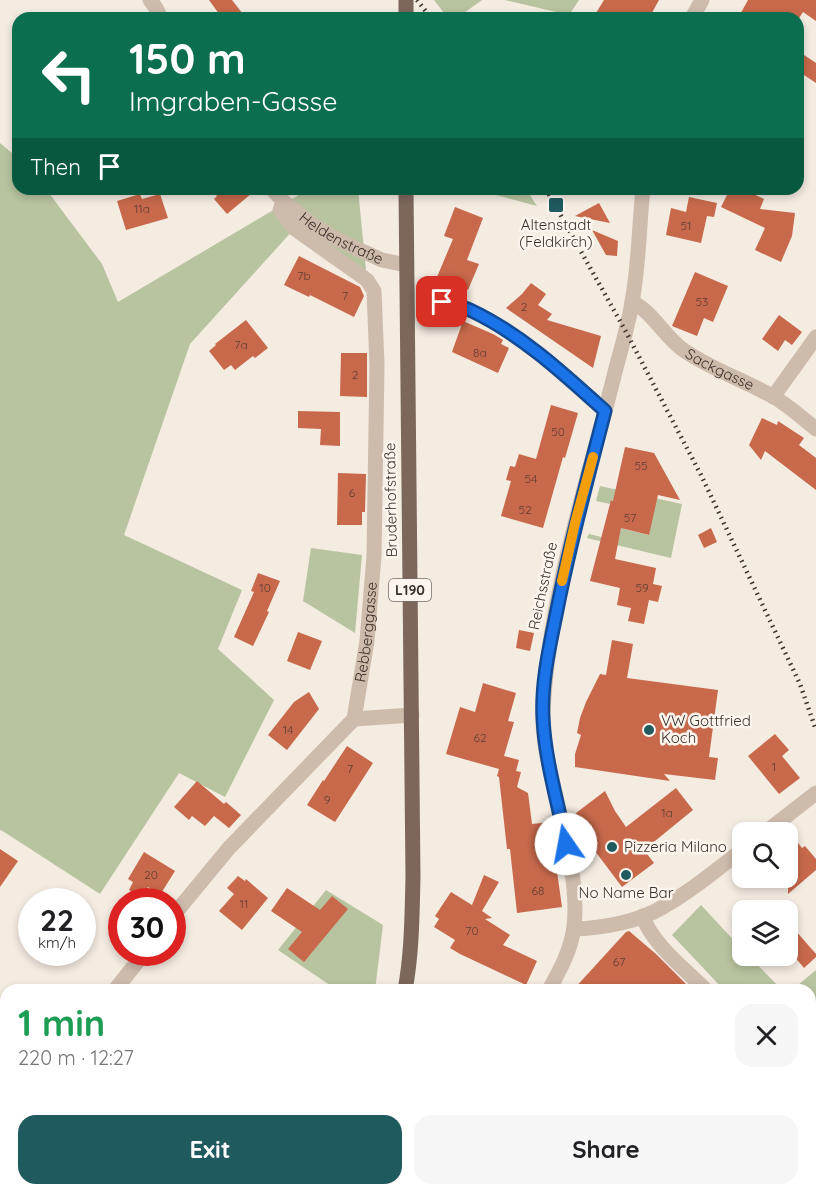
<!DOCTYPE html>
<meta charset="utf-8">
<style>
:root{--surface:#fff;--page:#f6f6f6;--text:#202124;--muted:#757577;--accent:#1f5a5e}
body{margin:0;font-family:Quicksand,sans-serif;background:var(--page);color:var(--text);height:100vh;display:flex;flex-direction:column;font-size:22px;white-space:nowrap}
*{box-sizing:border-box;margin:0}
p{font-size:20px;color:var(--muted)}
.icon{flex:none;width:33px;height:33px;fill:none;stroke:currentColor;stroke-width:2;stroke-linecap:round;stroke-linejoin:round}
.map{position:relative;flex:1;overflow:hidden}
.drawer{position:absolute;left:0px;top:984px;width:816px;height:212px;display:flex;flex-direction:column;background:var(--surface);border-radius:18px 18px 0 0;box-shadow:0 3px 9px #0003}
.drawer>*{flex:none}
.top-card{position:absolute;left:12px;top:12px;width:792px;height:183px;border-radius:18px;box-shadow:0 3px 9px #0003;background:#0b6e4f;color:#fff;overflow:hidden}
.fabs{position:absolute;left:732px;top:822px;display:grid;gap:12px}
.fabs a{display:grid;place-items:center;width:66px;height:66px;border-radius:12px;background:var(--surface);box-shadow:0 3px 9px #0003;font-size:30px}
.speed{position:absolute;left:18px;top:888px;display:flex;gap:12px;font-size:30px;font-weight:700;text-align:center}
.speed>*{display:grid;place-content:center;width:78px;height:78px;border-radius:50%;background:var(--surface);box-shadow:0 3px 9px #0003;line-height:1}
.speed small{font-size:15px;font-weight:400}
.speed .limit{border:9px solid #d22;background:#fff;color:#111}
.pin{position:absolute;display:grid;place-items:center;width:51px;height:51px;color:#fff;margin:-26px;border-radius:12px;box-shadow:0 3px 9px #0006}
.me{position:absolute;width:66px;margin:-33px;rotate:348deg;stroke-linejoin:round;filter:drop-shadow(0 0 4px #0008)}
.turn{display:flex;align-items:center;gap:21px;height:126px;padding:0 18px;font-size:27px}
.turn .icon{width:78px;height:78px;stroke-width:2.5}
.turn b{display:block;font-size:42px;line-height:51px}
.then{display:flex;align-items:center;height:57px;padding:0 18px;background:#0003;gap:12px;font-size:22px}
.round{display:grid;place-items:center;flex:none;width:63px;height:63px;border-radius:18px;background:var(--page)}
.overview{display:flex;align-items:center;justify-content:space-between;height:102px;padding:0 18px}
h1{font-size:36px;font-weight:800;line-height:45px;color:#1e9e55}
.primary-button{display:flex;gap:12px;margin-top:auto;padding:12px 18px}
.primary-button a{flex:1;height:69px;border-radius:18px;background:var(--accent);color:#fff;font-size:24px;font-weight:800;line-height:69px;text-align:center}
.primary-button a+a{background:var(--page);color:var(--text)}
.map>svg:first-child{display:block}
.green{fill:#b8c4a0}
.building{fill:#c8694b}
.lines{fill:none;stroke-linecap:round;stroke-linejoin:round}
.minor{stroke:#cdbbac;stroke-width:15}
.primary{stroke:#7d675c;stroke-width:15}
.rail{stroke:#3b302b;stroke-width:4.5;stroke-dasharray:1.5 4.5;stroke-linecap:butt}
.route-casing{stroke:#114b97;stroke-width:15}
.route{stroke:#1a73e8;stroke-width:10}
.slow{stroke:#f59e0b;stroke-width:10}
.poi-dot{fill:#1f5a5e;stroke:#fbf5ee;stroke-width:2}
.labels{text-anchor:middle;stroke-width:5;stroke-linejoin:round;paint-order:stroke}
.number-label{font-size:12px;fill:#5e3e33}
.shield{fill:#fbf5ee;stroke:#756b66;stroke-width:1.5}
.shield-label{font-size:14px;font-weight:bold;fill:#3b302b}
.poi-label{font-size:15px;fill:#3b302b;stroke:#fbf5ee}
.street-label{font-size:15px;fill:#3b302b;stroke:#fbf5ee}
</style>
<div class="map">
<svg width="816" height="1195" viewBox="0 0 816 1195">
<rect width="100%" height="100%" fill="#f4ebe1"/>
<g class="green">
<polygon points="434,0 482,0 457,18 448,18"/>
<polygon points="505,0 579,0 569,15"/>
<polygon points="0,143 18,158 18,189 46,189 102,264 118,302 297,196 305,189 358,189 367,280 294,229 190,344 124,535 242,590 218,649 274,700 225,797 179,773 100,894 1,830 0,831"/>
<polygon points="473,189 526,189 537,206"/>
<polygon points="600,486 682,504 671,558 587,538 589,534 618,541 621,528 648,535 654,510 612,500 610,504 596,501"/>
<polygon points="311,548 362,555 355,633 303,601"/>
<polygon points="326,890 383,925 375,990 337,990 278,950"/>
<polygon points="701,905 742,949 742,956 749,956 782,990 724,990 672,935"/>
<polygon points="816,970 816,1089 810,1082 810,990 792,990"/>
</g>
<g class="building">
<polygon points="209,0 232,0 246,18 222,18"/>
<polygon points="604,0 659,0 649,18 593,18"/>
<polygon points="748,0 816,0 816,21 803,12 799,18 738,18"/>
<polygon points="798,51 816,63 816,83 798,71"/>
<polygon points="224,189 257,189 227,214 214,199 217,196 216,195"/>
<polygon points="730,189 743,189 764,199 760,209 795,213 792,236 781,262 755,250 765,228 721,207"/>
<polygon points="140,194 142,199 160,194 168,218 126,230 117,201"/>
<polygon points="689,197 717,203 714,217 707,216 701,243 666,235 671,208 686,212"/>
<polygon points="599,203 610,223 575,216"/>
<polygon points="455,207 483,218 467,260 479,264 468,290 437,277 453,239 444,236"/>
<polygon points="592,230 618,241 617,256 606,255"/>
<polygon points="299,256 360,287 364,296 354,317 310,295 309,297 284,285"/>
<polygon points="695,272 728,286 713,322 704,318 697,336 672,326"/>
<polygon points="531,283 546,294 538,305 552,314 547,320 601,336 593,368 506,308 522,294"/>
<polygon points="779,315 802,332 792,345 785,340 778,351 762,339"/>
<polygon points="246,320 268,348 255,358 253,356 235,370 231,365 224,370 209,351 216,345 215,344"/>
<polygon points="463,321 493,334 503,340 501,344 509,348 498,373 452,352"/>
<polygon points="341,353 367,353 367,397 340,396"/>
<polygon points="551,405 578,413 565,458 563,457 543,528 501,516 511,481 506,480 510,466 515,467 519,454 536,459"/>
<polygon points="298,411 340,412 340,446 320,445 321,429 298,428"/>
<polygon points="762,418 777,425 778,421 804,438 799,445 816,458 816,490 765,451 761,460 749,445"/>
<polygon points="625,447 654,453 680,500 658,495 649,535 621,528 615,559 656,568 653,584 662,586 658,602 649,600 644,624 628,621 631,608 617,605 620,588 590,581 611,500 613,501"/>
<polygon points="338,473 366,474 365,512 362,512 362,525 337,525"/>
<polygon points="711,528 717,542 704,548 698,535"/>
<polygon points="258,573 280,581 267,611 269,612 253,646 234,637 254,592 251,591"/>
<polygon points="519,630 534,633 530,651 516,648"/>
<polygon points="298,632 322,641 310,670 287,661"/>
<polygon points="612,640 633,644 627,678 718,690 709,757 718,758 715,780 664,774 670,781 575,767 575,754 581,735 577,733 580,718 586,702 600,674 606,675"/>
<polygon points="483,683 516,693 508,721 514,722 504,756 519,760 516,771 521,772 517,787 528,793 532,824 550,822 562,907 517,913 510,849 507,849 499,777 497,776 499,769 446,754 460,707 475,712"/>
<polygon points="309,692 319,709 287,750 268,735 294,702"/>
<polygon points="775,734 789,750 782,756 800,778 779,794 748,756"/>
<polygon points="347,746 373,763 335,822 307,805 323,780 324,781"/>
<polygon points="197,781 224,804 226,802 241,815 229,828 214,816 205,826 192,816 189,820 174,807"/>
<polygon points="676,788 693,810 644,850 654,863 622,887 583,835 585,834 576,813 605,791 615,811 626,827"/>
<polygon points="788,830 802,848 805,846 816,859 816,870 788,894"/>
<polygon points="0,849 18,861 0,887"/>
<polygon points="144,852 175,871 160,895 148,887 141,897 129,890 133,882 128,879"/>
<polygon points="484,875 499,882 482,911 492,918 485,919 510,935 503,945 537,961 526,985 460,954 450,948 455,940 434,927 439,919 435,916 451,892 472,905"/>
<polygon points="238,876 245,881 246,879 268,898 242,930 219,911 234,894 227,888"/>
<polygon points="287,888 320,910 332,896 348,909 304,962 288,949 302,932 271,911"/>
<polygon points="788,922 816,954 816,957 804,968 788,949"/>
<polygon points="629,931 656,954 692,990 573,990 626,932"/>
</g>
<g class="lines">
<g class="minor">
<polyline points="150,0 156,8 161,18"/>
<polyline points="692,18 702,0"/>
<path id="s1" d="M272,189L283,201L313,225L340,241L382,260L406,265"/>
<path d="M442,302C451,305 461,306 470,310C521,334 563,373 605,411"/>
<path id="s2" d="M632,302C653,312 663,335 682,349C710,369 742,379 772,396C787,404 802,418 816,429"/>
<polyline points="773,397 816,337"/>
<polyline points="354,719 412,715"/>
<polyline points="766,832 816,793"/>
<path d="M643,916C650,942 687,971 706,990"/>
<path id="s3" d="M172,917L229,848L354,719L367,641L374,556L377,365L374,291L367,280L295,229L280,210L283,201"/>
<path d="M574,929C603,928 638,922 663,907C690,892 718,869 742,850"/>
<polyline points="115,990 145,952"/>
<path d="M549,990C560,970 571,950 574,927C579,881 563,829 553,784C548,761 542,737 543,713C548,600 587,485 614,376C620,352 628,327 632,302C639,265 639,226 643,189"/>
<polyline points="810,1097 816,1104"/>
<polyline points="0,1136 6,1129"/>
<polyline points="699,1195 703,1190"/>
</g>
<g class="primary">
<polyline points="406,18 406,0"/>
<path d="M405,990C412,953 412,915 413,877L406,189"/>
<polyline points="335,1195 338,1190"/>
</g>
<g class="rail">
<polyline points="417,0 431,18"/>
<polyline points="546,189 625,330 701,475 800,684 816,730"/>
</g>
</g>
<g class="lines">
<g class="route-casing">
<path id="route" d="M442,302C451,305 461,306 470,310C521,334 563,373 605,411C588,477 570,543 557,610C550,645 541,682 543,718C545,761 558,802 566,844"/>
</g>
<use href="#route" class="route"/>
<polyline class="slow" points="562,581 575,523 593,457"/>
</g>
<g class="poi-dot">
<rect x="548" y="197" width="16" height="16" rx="3"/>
<circle cx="649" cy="730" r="6"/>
<circle cx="612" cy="847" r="6"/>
<circle cx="626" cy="875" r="6"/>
</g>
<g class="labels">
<g class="number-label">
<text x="142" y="213">11a</text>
<text x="686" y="230">51</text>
<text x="304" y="280">7b</text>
<text x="345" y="300">7</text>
<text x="702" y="306">53</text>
<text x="524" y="311">2</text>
<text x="241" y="349">7a</text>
<text x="480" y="357">8a</text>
<text x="355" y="379">2</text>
<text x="558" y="436">50</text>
<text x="641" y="470">55</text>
<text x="531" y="483">54</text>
<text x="352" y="497">6</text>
<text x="525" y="514">52</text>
<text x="630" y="522">57</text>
<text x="265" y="592">10</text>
<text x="642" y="592">59</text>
<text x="288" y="734">14</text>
<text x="480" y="742">62</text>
<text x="774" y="771">1</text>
<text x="350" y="773">7</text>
<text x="327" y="804">9</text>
<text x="667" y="817">1a</text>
<text x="151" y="879">20</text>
<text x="538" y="895">68</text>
<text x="244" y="908">11</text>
<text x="472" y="935">70</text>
<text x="619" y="966">67</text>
</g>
<rect class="shield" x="389" y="579" width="42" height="22" rx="4.5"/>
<g class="shield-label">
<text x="410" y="595">L190</text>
</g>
<g class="poi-label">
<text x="556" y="230">Altenstadt<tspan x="556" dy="17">(Feldkirch)</tspan></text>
<text x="661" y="726" text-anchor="start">VW Gottfried<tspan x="661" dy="17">Koch</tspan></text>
<text x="624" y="852" text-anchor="start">Pizzeria Milano</text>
<text x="626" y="898">No Name Bar</text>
</g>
<g class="street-label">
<text dy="5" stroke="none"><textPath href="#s1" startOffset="86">Heldenstraße</textPath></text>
<text dy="5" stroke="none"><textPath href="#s2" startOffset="112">Sackgasse</textPath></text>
<text transform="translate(391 500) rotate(-91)" y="5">Bruderhofstraße</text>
<text transform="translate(543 586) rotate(-78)" y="5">Reichsstraße</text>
<text dy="5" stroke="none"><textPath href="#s3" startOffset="357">Rebberggasse</textPath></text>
</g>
</g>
</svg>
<div class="fabs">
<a><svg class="icon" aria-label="search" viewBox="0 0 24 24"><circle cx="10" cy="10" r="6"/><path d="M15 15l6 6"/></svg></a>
<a><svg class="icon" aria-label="layers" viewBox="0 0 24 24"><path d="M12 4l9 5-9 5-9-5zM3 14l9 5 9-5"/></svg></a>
</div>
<div class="speed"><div>22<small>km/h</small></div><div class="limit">30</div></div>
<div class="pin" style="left:442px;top:302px;background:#d93025"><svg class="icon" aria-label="arrive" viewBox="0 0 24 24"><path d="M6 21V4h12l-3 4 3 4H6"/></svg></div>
<svg class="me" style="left:566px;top:844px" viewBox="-20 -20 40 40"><circle r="19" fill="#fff"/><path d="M0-13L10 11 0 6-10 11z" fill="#1a73e8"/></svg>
<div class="top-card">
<div class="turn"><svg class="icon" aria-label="left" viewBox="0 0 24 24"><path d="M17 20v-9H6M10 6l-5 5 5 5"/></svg><div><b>150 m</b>Imgraben-Gasse</div></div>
<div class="then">Then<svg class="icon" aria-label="arrive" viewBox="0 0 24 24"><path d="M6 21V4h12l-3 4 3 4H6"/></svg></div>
</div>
<section class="drawer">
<div class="overview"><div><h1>1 min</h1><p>220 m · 12:27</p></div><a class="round"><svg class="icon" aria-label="close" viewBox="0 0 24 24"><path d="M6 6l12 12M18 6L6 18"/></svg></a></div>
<div class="primary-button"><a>Exit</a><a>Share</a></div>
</section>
</div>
